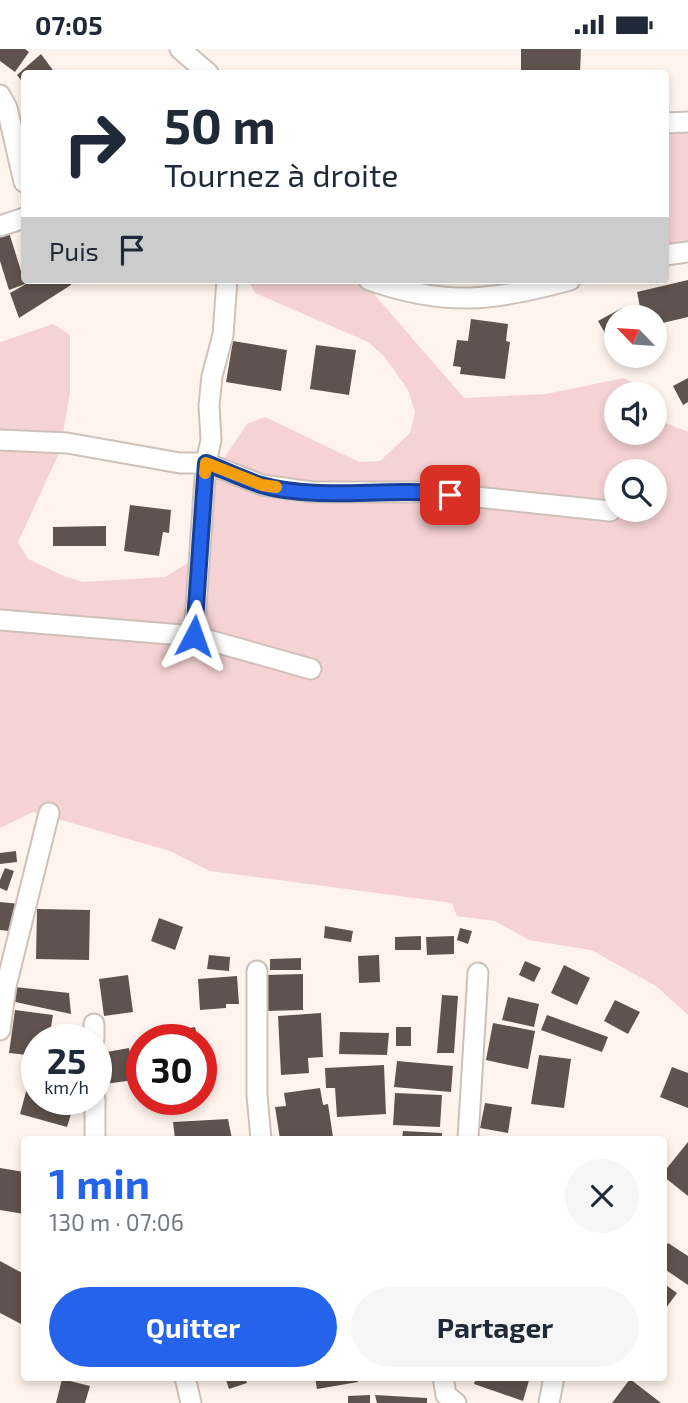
<!DOCTYPE html>
<html lang="fr">
<meta charset="utf-8">
<style>
:root{--surface:#fff;--page:#f6f6f7;--text:#1f2937;--muted:#747a83;--accent:#2563eb}
body{margin:0;font-family:"Exo 2",sans-serif;background:var(--page);color:var(--text);height:100vh;display:flex;flex-direction:column;font-size:26px;white-space:nowrap}
*{box-sizing:border-box;margin:0}
p{font-size:23px;color:var(--muted)}
.icon{flex:none;width:38px;height:38px;fill:none;stroke:currentColor;stroke-width:2;stroke-linecap:round;stroke-linejoin:round}
.map{position:relative;flex:1;overflow:hidden}
.drawer{position:absolute;left:21px;top:1087px;width:646px;height:245px;display:flex;flex-direction:column;background:var(--surface);border-radius:7px;box-shadow:0 4px 10px #0003}
.drawer>*{flex:none}
.guide{position:absolute;left:21px;top:21px;width:648px;height:214px;border-radius:7px;box-shadow:0 4px 10px #0003;background:#fff;color:var(--text);overflow:hidden}
.needle{width:46px;rotate:295deg}
.buttons{position:absolute;left:604px;top:256px;display:grid;gap:14px}
.buttons a{display:grid;place-items:center;width:63px;height:63px;border-radius:50%;background:var(--surface);box-shadow:0 4px 10px #0003;font-size:35px}
.speed{position:absolute;left:21px;top:975px;display:flex;gap:14px;font-size:35px;font-weight:700;text-align:center}
.speed>*{display:grid;place-content:center;width:91px;height:91px;border-radius:50%;background:var(--surface);box-shadow:0 4px 10px #0003;line-height:1}
.speed small{font-size:18px;font-weight:400}
.speed .limit{border:10px solid #d22;background:#fff;color:#111}
.pin{position:absolute;display:grid;place-items:center;width:60px;height:60px;color:#fff;margin:-30px;border-radius:14px;box-shadow:0 4px 10px #0006}
.me{position:absolute;width:77px;margin:-38px;rotate:4deg;stroke-linejoin:round;filter:drop-shadow(0 0 5px #0008)}
.turn{display:flex;align-items:center;gap:24px;height:147px;padding:0 28px;font-size:32px}
.turn .icon{width:91px;height:91px;stroke-width:2.5}
.turn b{display:block;font-size:49px;line-height:60px}
.then{display:flex;align-items:center;height:66px;padding:0 28px;background:#0003;gap:14px;font-size:26px}
.round{display:grid;place-items:center;flex:none;width:74px;height:74px;border-radius:37px;background:var(--page)}
.headline{display:flex;align-items:center;justify-content:space-between;height:119px;padding:0 28px}
h1{font-size:42px;font-weight:700;line-height:52px;color:var(--accent)}
.primary-button{display:flex;gap:14px;margin-top:auto;padding:14px 28px}
.primary-button a{flex:1;height:80px;border-radius:42px;background:var(--accent);color:#fff;font-size:28px;font-weight:700;line-height:80px;text-align:center}
.primary-button a+a{background:var(--page);color:var(--text)}
.status{display:flex;justify-content:space-between;align-items:center;height:49px;padding:0 35px;background:var(--surface);direction:ltr}
.status svg{height:19px;fill:currentColor}
.map>svg:first-child{display:block}
.green{fill:#f5d2d3;fill-rule:evenodd}
.building{fill:#60524e}
.lines{fill:none;stroke-linecap:round;stroke-linejoin:round}
.street-casing{stroke:#cec1b9;stroke-width:23}
.street{stroke:#fff;stroke-width:19}
.route-casing{stroke:#184099;stroke-width:18}
.route{stroke:#2563eb;stroke-width:12}
.slow{stroke:#f59e0b;stroke-width:12}
</style>
<div class="status"><b>07:05</b><svg viewBox="0 0 49 12"><path d="M0 12V9h3v3zM5 12V6h3v6zM10 12V3h3v9zM15 12V0h3v12zM26 1h20v11H26zM47 4h2v5h-2z"/></svg></div>
<div class="map">
<svg width="688" height="1354" viewBox="0 0 688 1354">
<rect width="100%" height="100%" fill="#fff4ed"/>
<g class="green">
<polygon points="688,79 688,202 680,197 665,195 665,81"/>
<path d="M248,231H351L367,237L464,349L546,345L624,329L641,339L644,345H616V383H654L655,362L661,372L688,383V966L656,937L591,901L529,891L495,872L457,867L452,854L210,822L170,802L33,763L0,779V293L53,275L70,286V344L60,402L18,493L28,510L64,527L83,533L165,528L185,516L198,500L214,424L247,375L265,368L359,413L380,412L410,384L415,363L408,341L384,307L368,293L255,244ZM616,422H654V460H616Z"/>
</g>
<g class="building">
<polygon points="0,0 25,0 29,3 15,23 0,12"/>
<polygon points="521,0 581,0 580,24 521,24"/>
<polygon points="41,5 55,24 24,24 24,35 17,26"/>
<polygon points="8,180 25,235 9,241 0,212 0,182"/>
<polygon points="33,231 70,231 71,236 19,269 10,244"/>
<polygon points="688,231 688,268 654,276 654,268 642,268 637,243"/>
<polygon points="622,259 627,268 616,268 616,303 598,272"/>
<polygon points="471,270 508,275 506,292 510,293 505,330 460,325 461,318 453,317 457,291 468,292"/>
<polygon points="233,292 287,301 281,342 226,333"/>
<polygon points="316,296 356,301 349,346 310,340"/>
<polygon points="688,329 688,353 683,356 673,337"/>
<polygon points="130,456 171,461 169,484 163,483 159,507 124,502"/>
<polygon points="106,477 106,497 53,497 53,478"/>
<polygon points="16,802 17,813 0,815 0,804"/>
<polygon points="5,819 14,822 7,842 0,839 0,831"/>
<polygon points="0,853 20,855 18,883 0,881"/>
<polygon points="37,860 90,861 89,911 36,910"/>
<polygon points="159,869 183,878 175,901 151,892"/>
<polygon points="325,877 353,882 351,893 324,889"/>
<polygon points="460,879 472,882 468,895 457,891"/>
<polygon points="421,887 421,901 395,901 395,888"/>
<polygon points="454,887 454,905 427,906 426,888"/>
<polygon points="209,906 230,908 229,922 207,920"/>
<polygon points="379,906 380,933 359,934 358,907"/>
<polygon points="301,909 301,921 270,921 270,910"/>
<polygon points="525,912 541,919 534,933 519,926"/>
<polygon points="564,916 590,929 577,956 551,944"/>
<polygon points="303,925 303,961 265,962 265,926"/>
<polygon points="128,926 133,963 104,967 99,930"/>
<polygon points="237,927 239,955 226,955 226,959 200,961 198,930"/>
<polygon points="6,937 69,944 71,965 6,951"/>
<polygon points="442,946 458,947 454,1004 437,1004"/>
<polygon points="508,948 539,955 534,978 502,971"/>
<polygon points="615,951 640,963 628,985 604,972"/>
<polygon points="15,961 53,966 49,990 37,990 37,1007 9,1004"/>
<polygon points="321,964 323,1008 308,1009 309,1024 281,1026 278,967"/>
<polygon points="547,966 608,988 602,1003 541,981"/>
<polygon points="493,974 535,982 528,1020 486,1011"/>
<polygon points="195,978 198,990 176,990 174,982"/>
<rect x="396" y="978" width="15" height="19"/>
<polygon points="340,983 389,984 387,1006 339,1005"/>
<polygon points="129,999 134,1031 105,1035 101,1004"/>
<polygon points="539,1006 571,1010 564,1059 531,1055"/>
<polygon points="397,1012 453,1017 451,1043 394,1038"/>
<polygon points="384,1016 386,1065 337,1068 335,1039 326,1039 325,1019"/>
<polygon points="672,1018 688,1024 688,1059 660,1048"/>
<polygon points="27,1039 37,1041 37,1050 75,1052 67,1078 20,1065"/>
<polygon points="320,1039 323,1056 328,1055 333,1088 280,1090 275,1058 286,1057 284,1044"/>
<polygon points="395,1044 442,1046 440,1078 393,1076"/>
<polygon points="485,1054 512,1058 508,1084 480,1079"/>
<polygon points="228,1070 232,1090 175,1090 173,1073"/>
<polygon points="403,1082 442,1084 442,1090 402,1090"/>
<polygon points="688,1093 688,1147 663,1127 663,1124"/>
<polygon points="0,1119 24,1123 24,1165 0,1161"/>
<polygon points="668,1194 688,1207 688,1236 663,1219 663,1200"/>
<polygon points="0,1212 24,1225 24,1272 23,1276 0,1264"/>
<polygon points="663,1234 677,1244 663,1263"/>
<polygon points="225,1328 245,1328 247,1334 229,1340"/>
<polygon points="315,1328 357,1328 358,1333 317,1340"/>
<polygon points="476,1328 530,1328 523,1352 474,1335"/>
<polygon points="62,1330 90,1337 85,1354 56,1354"/>
<polygon points="630,1330 661,1354 612,1354"/>
<polygon points="370,1346 370,1354 348,1354 348,1347"/>
<polygon points="375,1346 427,1349 427,1354 377,1354"/>
</g>
<g class="lines">
<g class="street-casing">
<g id="street">
<polyline points="180,0 208,24"/>
<polyline points="0,46 7,59 24,133"/>
<polyline points="665,74 688,73"/>
<polyline points="0,177 24,169"/>
<polyline points="665,206 688,203"/>
<path d="M369,231C446,258 494,252 570,231"/>
<polyline points="0,391 67,394 180,414 206,414 211,391 209,356 212,327 223,286 227,231"/>
<polyline points="0,571 194,587 311,620"/>
<polyline points="194,587 206,414 262,436 312,443 430,443 610,462"/>
<polyline points="257,922 257,1046 261,1090"/>
<polyline points="94,975 94,990"/>
<polyline points="0,981 6,937 49,764"/>
<polyline points="95,1090 95,1050"/>
<polyline points="468,1090 478,924"/>
<polyline points="185,1328 191,1354"/>
<polyline points="443,1328 446,1346 456,1354"/>
<polyline points="549,1354 554,1328"/>
</g>
</g>
<use href="#street" class="street"/>
</g>
<g class="lines">
<g class="route-casing">
<path id="route" d="M194,587L206,414C224,421 243,430 261,436C322,453 388,437 450,446"/>
</g>
<use href="#route" class="route"/>
<polyline class="slow" points="205,424 206,414 262,436 276,438"/>
</g>
</svg>
<div class="buttons">
<a><svg class="needle" viewBox="-14 -14 28 28"><path d="M0-13l5 13h-10z" fill="#e53935"/><path d="M0 13l5-13h-10z" fill="#747a83"/></svg></a>
<a><svg class="icon" aria-label="sound" viewBox="0 0 24 24"><path d="M4 9h4l5-4v14l-5-4H4zM17 9q2 3 0 6"/></svg></a>
<a><svg class="icon" aria-label="search" viewBox="0 0 24 24"><circle cx="10" cy="10" r="6"/><path d="M15 15l6 6"/></svg></a>
</div>
<div class="speed"><div>25<small>km/h</small></div><div class="limit">30</div></div>
<div class="pin" style="left:450px;top:446px;background:#d93025"><svg class="icon" aria-label="arrive" viewBox="0 0 24 24"><path d="M6 21V4h12l-3 4 3 4H6"/></svg></div>
<svg class="me" style="left:194px;top:587px" viewBox="-20 -20 40 40"><path d="M0-17L14 15 0 8-14 15z" fill="#2563eb" stroke="#fff" stroke-width="4"/></svg>
<div class="guide">
<div class="turn"><svg class="icon" aria-label="right" viewBox="0 0 24 24"><path d="M7 20v-9h11M14 6l5 5-5 5"/></svg><div><b>50 m</b>Tournez à droite</div></div>
<div class="then">Puis<svg class="icon" aria-label="arrive" viewBox="0 0 24 24"><path d="M6 21V4h12l-3 4 3 4H6"/></svg></div>
</div>
<section class="drawer">
<div class="headline"><div><h1>1 min</h1><p>130 m · 07:06</p></div><a class="round"><svg class="icon" aria-label="close" viewBox="0 0 24 24"><path d="M6 6l12 12M18 6L6 18"/></svg></a></div>
<div class="primary-button"><a>Quitter</a><a>Partager</a></div>
</section>
</div>
